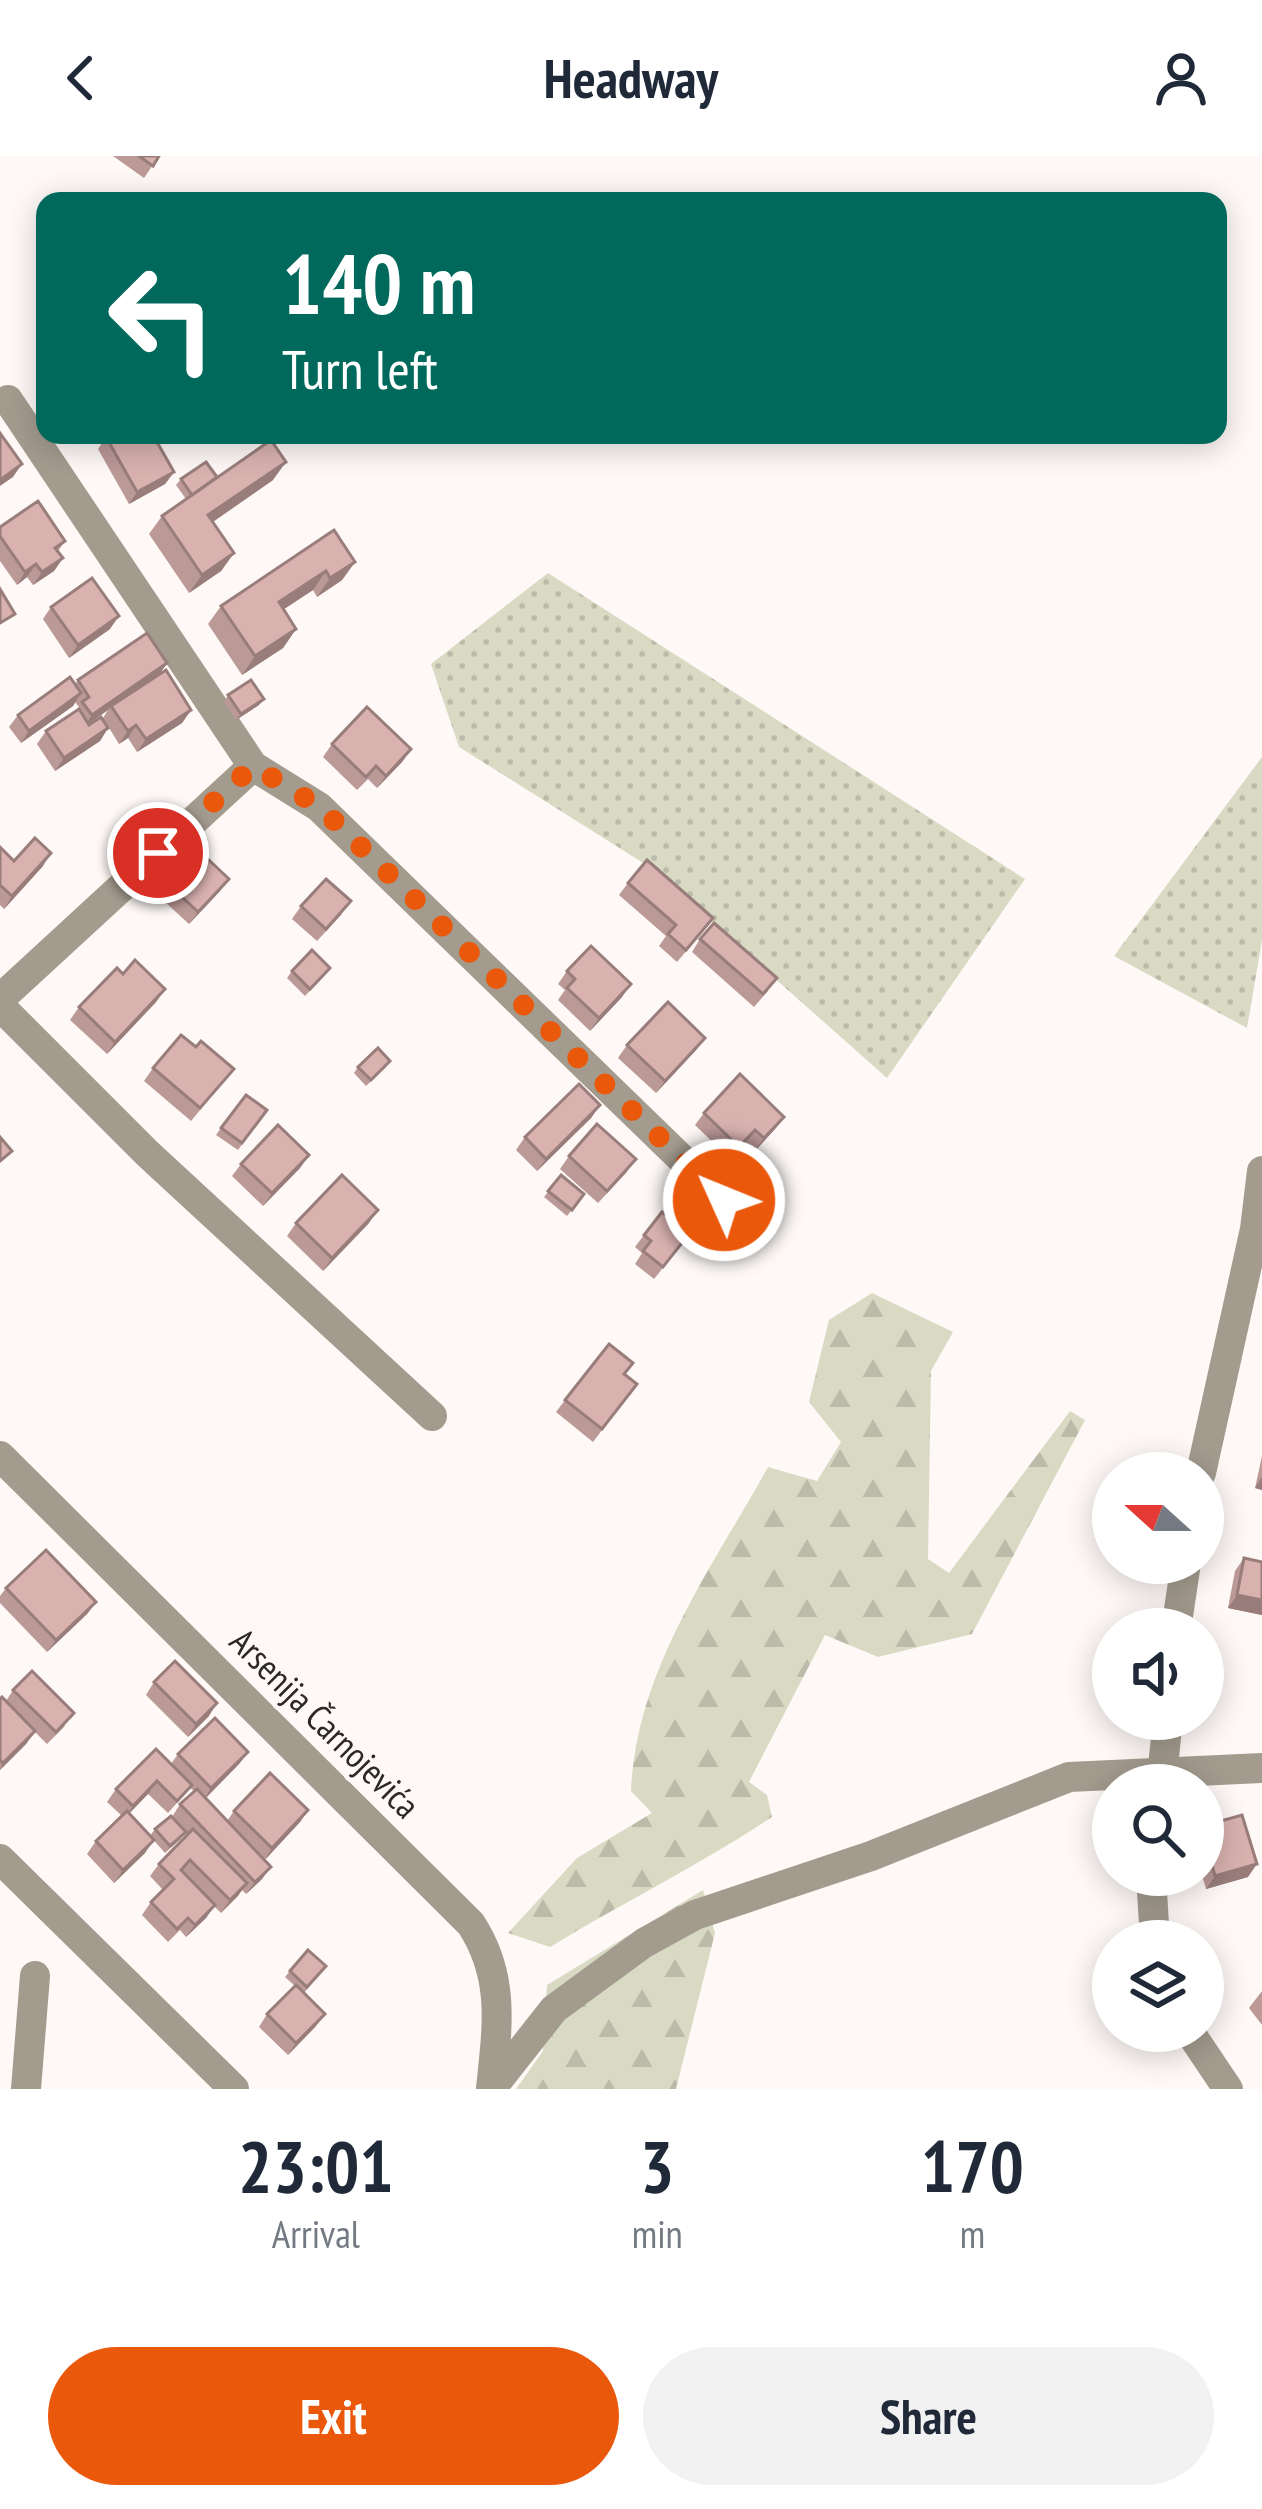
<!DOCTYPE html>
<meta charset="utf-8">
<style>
:root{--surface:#fff;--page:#f2f2f3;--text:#1f2937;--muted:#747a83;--accent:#ea580c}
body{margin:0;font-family:"PT Sans Narrow",sans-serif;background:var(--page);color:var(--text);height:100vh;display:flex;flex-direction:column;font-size:45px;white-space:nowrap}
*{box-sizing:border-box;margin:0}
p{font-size:39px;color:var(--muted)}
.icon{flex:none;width:66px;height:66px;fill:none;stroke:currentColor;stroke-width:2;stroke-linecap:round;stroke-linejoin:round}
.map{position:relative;height:1933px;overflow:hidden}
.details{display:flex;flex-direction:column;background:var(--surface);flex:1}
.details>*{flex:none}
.guide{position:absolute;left:36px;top:36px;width:1191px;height:252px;border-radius:24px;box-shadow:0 6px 30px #0003;background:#00695c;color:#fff;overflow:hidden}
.needle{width:78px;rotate:291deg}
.controls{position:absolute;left:1092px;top:1296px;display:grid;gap:24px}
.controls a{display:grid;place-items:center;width:132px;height:132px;border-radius:50%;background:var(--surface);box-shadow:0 6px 30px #0003;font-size:60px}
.pin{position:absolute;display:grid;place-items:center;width:102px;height:102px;color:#fff;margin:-51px;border:6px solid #fff;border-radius:50%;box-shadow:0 3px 12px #0007}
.me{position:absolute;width:132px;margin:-66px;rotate:314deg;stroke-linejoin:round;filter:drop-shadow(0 0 9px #0008)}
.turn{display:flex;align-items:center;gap:42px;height:252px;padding:0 48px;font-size:54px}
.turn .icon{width:156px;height:156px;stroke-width:2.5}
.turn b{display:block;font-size:84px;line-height:102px}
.eta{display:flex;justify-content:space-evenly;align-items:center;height:204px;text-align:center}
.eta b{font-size:72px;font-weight:600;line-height:84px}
.button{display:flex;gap:24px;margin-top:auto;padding:24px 48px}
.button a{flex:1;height:138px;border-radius:72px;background:var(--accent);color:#fff;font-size:48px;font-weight:600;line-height:138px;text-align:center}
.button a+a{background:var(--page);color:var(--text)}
header{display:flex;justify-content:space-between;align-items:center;height:156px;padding:0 48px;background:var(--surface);font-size:54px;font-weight:600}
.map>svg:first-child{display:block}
.grass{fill:url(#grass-dots)}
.forest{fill:url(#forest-firs)}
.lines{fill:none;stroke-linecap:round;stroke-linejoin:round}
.street{stroke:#a39b8e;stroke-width:30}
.wall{fill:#bb9997}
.shaded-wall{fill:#987d7b}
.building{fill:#d9b2b0;stroke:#987d7b;stroke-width:3}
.route{stroke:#ea580c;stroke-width:21;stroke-dasharray:0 37.8}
.labels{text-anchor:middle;stroke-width:9;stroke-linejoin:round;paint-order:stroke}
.street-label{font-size:36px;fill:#2c2825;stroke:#fef9f6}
</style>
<header><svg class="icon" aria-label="back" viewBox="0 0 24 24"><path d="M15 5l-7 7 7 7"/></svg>Headway<svg class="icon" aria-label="person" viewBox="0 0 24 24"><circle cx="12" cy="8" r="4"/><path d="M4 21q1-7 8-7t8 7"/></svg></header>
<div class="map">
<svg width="1262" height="1933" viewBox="0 0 1262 1933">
<defs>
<pattern id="grass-dots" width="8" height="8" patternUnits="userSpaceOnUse" patternTransform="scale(3)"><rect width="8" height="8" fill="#d9dac4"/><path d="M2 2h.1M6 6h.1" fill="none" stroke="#babba8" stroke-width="1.8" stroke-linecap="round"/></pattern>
<pattern id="forest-firs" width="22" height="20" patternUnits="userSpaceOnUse" patternTransform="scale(3)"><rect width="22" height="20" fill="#d9dac4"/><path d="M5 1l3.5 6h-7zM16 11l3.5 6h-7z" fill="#babba8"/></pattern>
</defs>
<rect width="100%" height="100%" fill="#fef9f6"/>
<g class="grass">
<polygon points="548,417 1025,723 887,922 648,710 459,591 431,508"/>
<polygon points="1262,601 1262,784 1247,872 1114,800"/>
</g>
<g class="forest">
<path d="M872,1137L953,1176L931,1215L928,1403L949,1417L1070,1255L1085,1264L972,1478L878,1501L825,1479L749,1626L767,1639L772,1661C700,1709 624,1746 550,1791L508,1777L577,1702L652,1657L631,1635C636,1514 711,1414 768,1311L817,1325L841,1286L809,1246L829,1164Z"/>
<polygon points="703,1734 715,1777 676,1933 516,1933 543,1895 547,1829"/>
</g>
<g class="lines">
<g class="street">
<polyline points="8,244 253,610 319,651 724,1044"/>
<polyline points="0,843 253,610"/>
<polyline points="0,850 148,998 432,1260"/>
<path d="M0,1300L471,1768C506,1822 497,1872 491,1933"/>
<polyline points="1201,1317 1255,1073 1262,1015"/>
<polyline points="1176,1473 1186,1407"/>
<polyline points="1161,1629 1168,1563"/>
<polyline points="0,1703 234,1933"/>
<polyline points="1151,1719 1155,1785"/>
<polyline points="1189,1875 1228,1933"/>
<polyline points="26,1933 35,1820"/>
<polyline points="491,1933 554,1853 644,1787 695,1759 871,1700 1069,1621 1262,1612"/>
</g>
</g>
<g class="wall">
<polygon points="113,0 159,0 144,22"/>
<polygon points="106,281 174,316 165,328 129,348 98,293"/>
<polygon points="217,321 273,324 213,366 234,397 221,415 189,437 149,378 162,360 186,343 176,329 181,323"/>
<polygon points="0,371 65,385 58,395 63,402 54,415 33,429 27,421 17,429 0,405"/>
<polygon points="355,406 342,424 317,441 313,434 284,453 296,473 283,492 242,519 208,468 221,450"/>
<polygon points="51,451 110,473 69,502 43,463"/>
<polygon points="167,507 159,519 191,554 182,567 137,596 128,582 119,588 103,562 108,554 88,568 108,572 100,585 55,615 37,588 46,575 75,555 79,551 75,546 73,550 21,587 9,571 18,559 75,528 78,524"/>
<polygon points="228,539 259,549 236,564 224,546"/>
<polygon points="332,588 411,593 402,606 377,632 368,623 357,634 323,601"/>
<polygon points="0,691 14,705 43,710 4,753 0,749"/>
<polygon points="163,723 229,723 220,735 189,768 154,736"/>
<polygon points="628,727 704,774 677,806 659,790 666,780 619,739"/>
<polygon points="301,750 342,758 317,785 292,763"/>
<polygon points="700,783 768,835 754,851 692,796"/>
<polygon points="292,815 326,818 305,840 287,822"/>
<polygon points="567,815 622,841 590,875 558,844 565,834 558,828"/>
<polygon points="123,818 165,833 156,846 107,898 70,864 79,851"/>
<polygon points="705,882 696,894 656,937 618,902 627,889"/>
<polygon points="196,891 234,913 191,965 144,925 153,912"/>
<polygon points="358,911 386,911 366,930 354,917"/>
<polygon points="600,949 591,962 537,1015 516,994 525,981"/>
<polygon points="267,954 238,994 216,979 221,972"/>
<polygon points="704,957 784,961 775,973 755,995 747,987 731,1004 695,969"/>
<polygon points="309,999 300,1012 263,1050 232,1020 241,1008"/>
<polygon points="569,1000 627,1016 598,1047 560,1013"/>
<polygon points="762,1012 777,1023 742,1072 726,1060"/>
<polygon points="561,1019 584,1038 567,1060 544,1041"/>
<polygon points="296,1067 369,1067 323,1115 287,1080"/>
<polygon points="644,1079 680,1091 654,1123 635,1108 642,1097 635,1091"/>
<polygon points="625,1218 637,1228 593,1286 556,1256 565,1244"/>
<polygon points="1262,1300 1262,1334 1255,1332"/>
<polygon points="1244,1402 1262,1406 1262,1459 1228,1452 1235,1415"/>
<polygon points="6,1432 96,1446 87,1458 47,1496 0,1447 0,1440"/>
<polygon points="154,1526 209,1560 188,1581 146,1539"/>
<polygon points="13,1534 65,1570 47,1588 35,1576 26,1588 0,1614 0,1543 6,1545"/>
<polygon points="248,1596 239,1608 205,1642 227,1665 234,1655 308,1654 300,1666 264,1704 262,1723 246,1738 242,1734 221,1757 214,1750 206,1762 186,1781 180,1774 168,1786 142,1759 151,1746 163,1734 150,1720 159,1708 188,1678 176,1665 181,1683 165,1697 150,1680 155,1673 172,1661 180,1648 194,1635 190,1632 168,1657 148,1638 129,1657 145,1697 114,1727 87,1698 96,1685 122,1660 107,1646 116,1633 171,1608 178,1598"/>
<polygon points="1203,1670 1248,1721 1206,1733 1202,1719"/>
<polygon points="326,1810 304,1837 316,1870 288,1899 259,1871 267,1858 295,1830 285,1821 290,1815"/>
<polygon points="1262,1835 1262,1869 1249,1852"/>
</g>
<g class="shaded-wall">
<polygon points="286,306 273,324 195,378 208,359"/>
<polygon points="22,308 13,321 0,330 0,324"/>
<polygon points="174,316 165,328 129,348 137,336"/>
<polygon points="234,397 221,415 189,437 202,419"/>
<polygon points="63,402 54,415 33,429 42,416"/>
<polygon points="355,406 342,424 317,441 330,422"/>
<polygon points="36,408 27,421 17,429 25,416"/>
<polygon points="326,415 313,434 266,465 279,446"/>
<polygon points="119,460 110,473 69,502 78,489"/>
<polygon points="296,473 283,492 242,519 255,500"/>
<polygon points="167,507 158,520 111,550 108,554 83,572 92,559"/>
<polygon points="81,537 73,550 21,587 29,575"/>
<polygon points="264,543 259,549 236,564 241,558"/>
<polygon points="191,554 182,567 137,596 146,583"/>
<polygon points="136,569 128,582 119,588 128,575"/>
<polygon points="108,572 100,585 55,615 64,602"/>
<polygon points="411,593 402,606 377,632 386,620"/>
<polygon points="51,697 43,710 4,753 12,740"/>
<polygon points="229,723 220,735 189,768 198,756"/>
<polygon points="631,828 622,841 590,875 599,862"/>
<polygon points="165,833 156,846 107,898 115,886"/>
<polygon points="705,882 696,894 656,937 665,925"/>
<polygon points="600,949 591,962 537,1015 546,1003"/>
<polygon points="784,961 775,973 755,995 764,982"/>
<polygon points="309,999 300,1012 263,1050 272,1037"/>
<polygon points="378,1054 369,1067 323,1115 332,1102"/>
<polygon points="1262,1321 1262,1334 1255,1332"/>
<polygon points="1237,1439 1262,1444 1262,1459 1228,1452"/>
<polygon points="96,1446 87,1458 47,1496 56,1484"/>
<polygon points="217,1547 209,1560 188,1581 196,1568"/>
<polygon points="35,1575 26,1588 0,1614 3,1607"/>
<polygon points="248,1596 239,1608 203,1645 211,1632"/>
<polygon points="157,1625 148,1638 124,1663 133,1650"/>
<polygon points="308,1654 300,1666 264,1705 272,1692"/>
<polygon points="154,1684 145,1697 114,1727 123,1714"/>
<polygon points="1257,1708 1248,1721 1206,1733 1215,1720"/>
<polygon points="271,1711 262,1723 246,1738 255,1726"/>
<polygon points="247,1727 238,1740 221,1757 230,1744"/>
<polygon points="215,1749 206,1762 186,1781 195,1769"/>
<polygon points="325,1858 316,1870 288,1899 296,1887"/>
</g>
<g class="building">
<polygon points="139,0 159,0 153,10"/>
<polygon points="0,277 22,308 0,324"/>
<polygon points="109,279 153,279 174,316 137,336 106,281"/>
<polygon points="271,284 286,306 208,359 234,397 202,419 162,360"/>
<polygon points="206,306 217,321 192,339 181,323"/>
<polygon points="38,345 65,385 55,392 63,402 42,416 36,408 25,416 0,380 0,371"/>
<polygon points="334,374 355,406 330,422 326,415 279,446 296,473 255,500 221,450"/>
<polygon points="92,422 119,460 78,489 51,451"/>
<polygon points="0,433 15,458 0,467"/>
<polygon points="147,477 167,507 92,559 82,546 89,541 78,524"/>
<polygon points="166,514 191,554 146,583 136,569 128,575 111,550"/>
<polygon points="70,521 81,537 29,575 18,559"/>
<polygon points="251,524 264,543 241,558 228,539"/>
<polygon points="367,551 411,593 386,620 376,610 366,621 332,588"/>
<polygon points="79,553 89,569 101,561 108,572 64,602 46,575"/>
<polygon points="35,682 51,697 12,740 0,729 0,691 14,705"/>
<polygon points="194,690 229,723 198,756 163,723"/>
<polygon points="647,704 713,762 686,794 668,778 676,769 628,727"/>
<polygon points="326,723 351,745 326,773 301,750"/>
<polygon points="714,767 777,822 763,838 700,783"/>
<polygon points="591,790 631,828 599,862 567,832 575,823 567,815"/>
<polygon points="312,794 330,812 310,833 292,815"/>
<polygon points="135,804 165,833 115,886 79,851 117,812 123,818"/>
<polygon points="668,846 705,882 665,925 627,889"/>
<polygon points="181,879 196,891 201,885 234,913 200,952 153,912"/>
<polygon points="378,892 390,905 371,924 358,911"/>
<polygon points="740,918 784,961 764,982 755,974 739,991 704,957"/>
<polygon points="579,928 600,949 546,1003 525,981"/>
<polygon points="246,939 267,954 242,987 221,972"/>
<polygon points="597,968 636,1003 607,1035 569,1000"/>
<polygon points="278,969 309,999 272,1037 241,1008"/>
<polygon points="0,981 12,995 0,1005"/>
<polygon points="762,1012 777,1023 746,1065 731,1054"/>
<polygon points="342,1019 378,1054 332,1102 296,1067"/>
<polygon points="561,1019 584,1038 572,1054 548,1035"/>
<polygon points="662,1056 689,1078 663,1111 643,1095 651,1085 644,1079"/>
<polygon points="609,1188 633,1207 624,1218 637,1228 602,1273 565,1244"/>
<polygon points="46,1394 96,1446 56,1484 6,1432"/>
<polygon points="1244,1402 1262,1406 1262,1444 1237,1439"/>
<polygon points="175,1505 217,1547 196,1568 154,1526"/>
<polygon points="32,1515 74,1557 56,1576 13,1534"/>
<polygon points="2,1541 35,1575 3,1607 0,1604 0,1543"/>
<polygon points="215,1562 248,1596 211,1632 178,1598"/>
<polygon points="156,1593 192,1629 177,1645 157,1625 133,1650 116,1633"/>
<polygon points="270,1617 308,1654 272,1692 234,1655"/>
<polygon points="197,1633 271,1711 255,1726 180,1648"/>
<polygon points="127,1655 154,1684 123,1714 96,1685"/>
<polygon points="1242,1659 1257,1708 1215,1720 1203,1678 1203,1670"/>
<polygon points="171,1660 186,1676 170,1690 155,1673"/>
<polygon points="193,1673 247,1727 230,1744 190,1704 181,1714 215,1749 195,1769 188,1762 177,1773 151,1746 174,1723 159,1708"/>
<polygon points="308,1794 326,1810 307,1831 290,1815"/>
<polygon points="296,1829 325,1858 296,1887 267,1858"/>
</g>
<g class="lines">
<polyline class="route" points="158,697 253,610 320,651 724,1044"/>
</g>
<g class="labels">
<g class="street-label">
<text transform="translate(325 1567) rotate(45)" y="13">Arsenija Čarnojevića</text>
</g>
</g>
</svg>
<div class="controls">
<a><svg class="needle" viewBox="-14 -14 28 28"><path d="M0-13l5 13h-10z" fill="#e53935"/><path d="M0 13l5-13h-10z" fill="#747a83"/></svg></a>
<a><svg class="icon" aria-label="sound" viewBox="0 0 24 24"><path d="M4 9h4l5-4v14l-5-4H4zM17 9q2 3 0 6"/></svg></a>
<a><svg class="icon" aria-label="search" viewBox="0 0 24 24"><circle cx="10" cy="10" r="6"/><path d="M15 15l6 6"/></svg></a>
<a><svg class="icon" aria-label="layers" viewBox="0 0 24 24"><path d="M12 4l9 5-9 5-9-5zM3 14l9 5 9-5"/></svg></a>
</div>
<div class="pin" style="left:158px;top:697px;background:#d93025"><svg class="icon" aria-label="arrive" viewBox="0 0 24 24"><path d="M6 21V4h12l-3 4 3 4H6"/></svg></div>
<svg class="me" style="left:724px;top:1044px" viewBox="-20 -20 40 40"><circle r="17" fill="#ea580c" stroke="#fff" stroke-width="3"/><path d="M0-11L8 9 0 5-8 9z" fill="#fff"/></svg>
<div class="guide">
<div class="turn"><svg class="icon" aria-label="left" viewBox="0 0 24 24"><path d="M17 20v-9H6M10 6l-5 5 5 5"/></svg><div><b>140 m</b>Turn left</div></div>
</div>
</div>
<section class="details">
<div class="eta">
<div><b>23:01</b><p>Arrival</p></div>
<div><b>3</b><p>min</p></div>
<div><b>170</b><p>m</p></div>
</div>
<div class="button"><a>Exit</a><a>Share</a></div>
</section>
